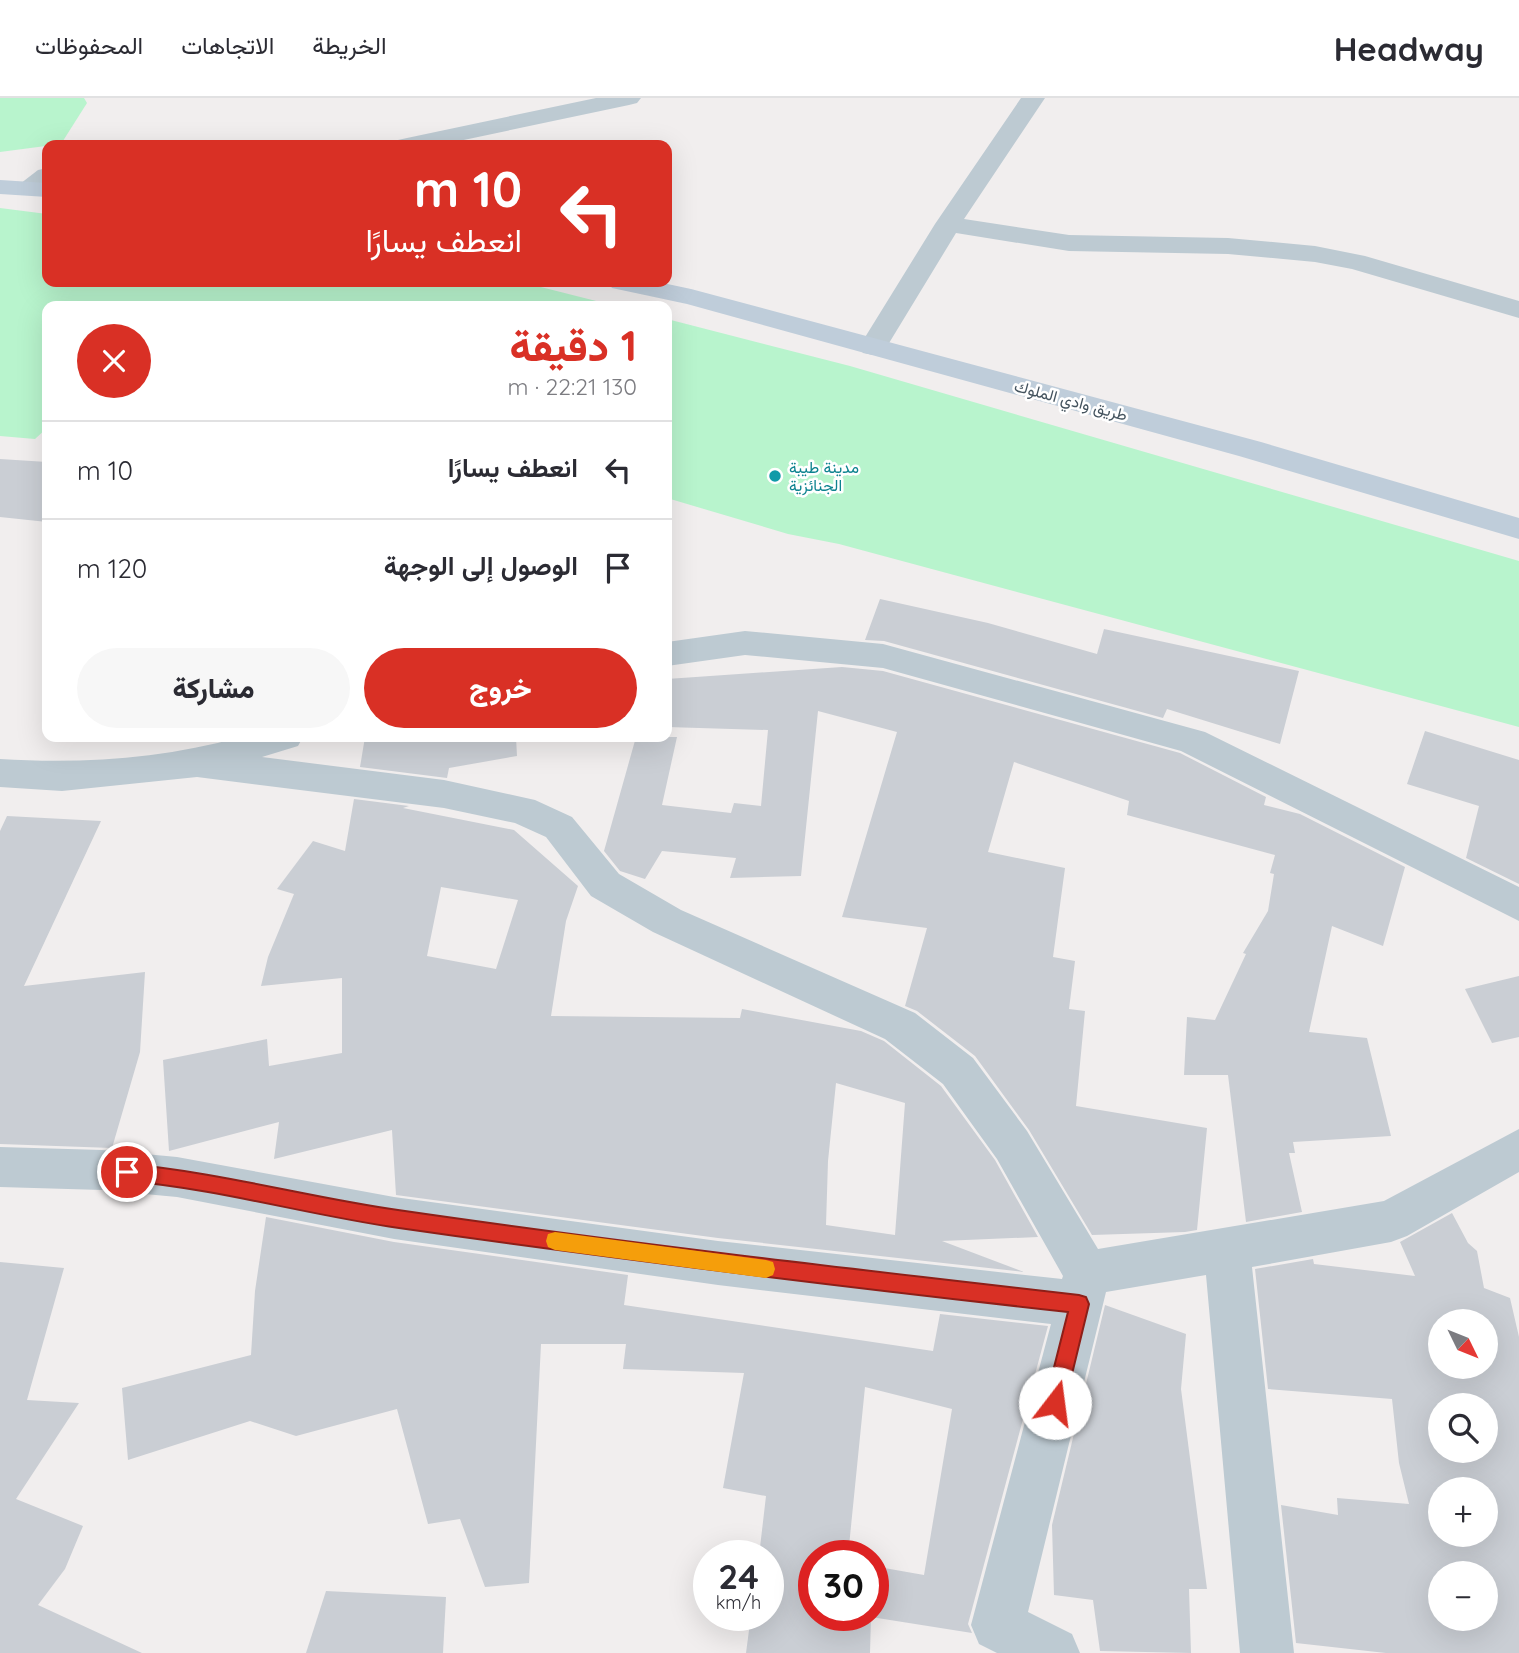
<!DOCTYPE html>
<html lang="ar">
<meta charset="utf-8">
<style>
:root{--surface:#fff;--page:#f7f7f7;--text:#2b2b33;--muted:#7c7c81;--line:#e1e1e2;--accent:#d93025}
body{margin:0;font-family:Quicksand,Vazirmatn,sans-serif;background:var(--page);color:var(--text);direction:rtl;height:100vh;display:flex;flex-direction:column;font-size:26px;white-space:nowrap}
*{box-sizing:border-box;margin:0}
p{font-size:23px;color:var(--muted)}
.icon{flex:none;width:38px;height:38px;fill:none;stroke:currentColor;stroke-width:2;stroke-linecap:round;stroke-linejoin:round}
.map{position:relative;flex:1;overflow:hidden;direction:ltr}
.side{position:absolute;left:42px;top:203px;width:630px;height:441px;display:flex;flex-direction:column;background:var(--surface);border-radius:14px;box-shadow:0 7px 28px #0002;direction:rtl}
.side>*{flex:none}
.guide{position:absolute;left:42px;top:42px;width:630px;height:147px;border-radius:14px;box-shadow:0 7px 28px #0002;direction:rtl;background:#d93025;color:#fff;overflow:hidden}
.needle{width:46px;rotate:133deg}
.fabs{position:absolute;left:1428px;top:1211px;display:grid;gap:14px}
.fabs a{display:grid;place-items:center;width:70px;height:70px;border-radius:50%;background:var(--surface);box-shadow:0 7px 28px #0002;font-size:35px}
.speed{position:absolute;left:693px;top:1442px;display:flex;gap:14px;font-size:35px;font-weight:700;text-align:center}
.speed>*{display:grid;place-content:center;width:91px;height:91px;border-radius:50%;background:var(--surface);box-shadow:0 7px 28px #0002;line-height:1}
.speed small{font-size:18px;font-weight:400}
.speed .limit{border:10px solid #d22;background:#fff;color:#111}
.pin{position:absolute;display:grid;place-items:center;width:60px;height:60px;color:#fff;margin:-30px;border:4px solid #fff;border-radius:50%;box-shadow:0 2px 7px #0007}
.me{position:absolute;width:77px;margin:-38px;rotate:15deg;stroke-linejoin:round;filter:drop-shadow(0 0 5px #0008)}
.turn{display:flex;align-items:center;gap:24px;height:147px;padding:0 35px;font-size:32px}
.turn .icon{width:91px;height:91px;stroke-width:2.5}
.turn b{display:block;font-size:49px;line-height:60px}
.round{display:grid;place-items:center;flex:none;width:74px;height:74px;border-radius:37px;background:var(--page)}
.head{display:flex;align-items:center;justify-content:space-between;height:119px;padding:0 35px}
h1{font-size:42px;font-weight:800;line-height:52px;color:var(--accent)}
.action{display:flex;gap:14px;margin-top:auto;padding:14px 35px}
.action a{flex:1;height:80px;border-radius:42px;background:var(--accent);color:#fff;font-size:28px;font-weight:800;line-height:80px;text-align:center}
.action a+a{background:var(--page);color:var(--text)}
ul{padding:0;list-style:none}
li{display:flex;align-items:center;gap:21px;height:98px;padding:0 35px;border-top:2px solid var(--line)}
li div{flex:1}
li b{display:block;font-size:26px}
li em{font-style:normal}
header{display:flex;align-items:center;gap:42px;box-sizing:border-box;height:98px;padding:0 35px;background:var(--surface);border-bottom:2px solid var(--line)}
header strong{font-size:33px}
nav{display:flex;gap:38px;margin-inline-start:auto;font-size:24px}
.map>svg:first-child{display:block}
.green{fill:#b8f4cd}
.building{fill:#caced4;fill-rule:evenodd}
.lines{fill:none;stroke-linecap:round;stroke-linejoin:round}
.street{fill:#bdcad2;fill-rule:evenodd}
.secondary{fill:#bfcdda;fill-rule:evenodd}
.route{fill:#d93025;stroke:#8d1f18;stroke-width:2}
.slow{fill:#f59e0b}
.culture-dot{fill:#0f9aa8;stroke:#fff;stroke-width:2.5}
.labels{text-anchor:middle;stroke-width:5;stroke-linejoin:round;paint-order:stroke}
.far-street-label{font-size:16px;fill:#44535e;stroke:#fff}
.far-culture-label{font-size:16px;fill:#0d838f;stroke:#fff;text-anchor:start}
</style>
<header>
<strong>Headway</strong>
<nav><a>الخريطة</a><a>الاتجاهات</a><a>المحفوظات</a></nav>
</header>
<div class="map">
<svg width="1519" height="1555" viewBox="0 0 1519 1555">
<rect width="100%" height="100%" fill="#f1eeee"/>
<g class="green">
<polygon points="0,0 84,0 87,5 61,46 0,54"/>
<polygon points="0,110 47,116 47,184 521,184 616,208 47,208 47,330 35,341 0,338"/>
<polygon points="667,221 850,268 1519,463 1519,629 839,446 788,436 667,400"/>
</g>
<g class="building">
<polygon points="0,361 47,364 47,424 0,419"/>
<polygon points="880,501 988,525 1097,556 1104,531 1299,573 1280,646 1167,611 1163,620 884,543 865,542"/>
<polygon points="842,569 883,573 1180,655 1266,699 1264,707 1300,716 1405,769 1383,848 1332,828 1309,934 1367,940 1391,1038 1293,1044 1295,1055 1289,1055 1302,1114 1246,1124 1228,977 1184,977 1187,919 1215,922 1246,856 1243,855 1268,813 1274,776 1270,775 1275,757 1127,717 1129,703 1014,664 988,754 1065,770 1053,859 1075,863 1069,911 1085,913 1076,1008 1207,1030 1197,1132 1185,1134 1092,1137 1029,1032 975,958 917,913 905,908 927,830 842,819 897,634 818,613 801,778 730,780 736,760 662,753 645,781 620,773 604,753 636,639 677,639 662,707 731,715 734,705 761,708 768,632 667,629 667,581"/>
<polygon points="1425,633 1519,662 1519,786 1466,760 1479,708 1407,686"/>
<polygon points="365,639 516,639 517,658 449,670 447,680 360,669"/>
<path d="M354,701L409,708L403,710L514,732L578,788L566,823L551,918L740,920L742,911L861,933L884,943L941,988L995,1062L1038,1139L942,1143L1024,1174L718,1140L396,1097L392,1032L274,1061L279,1024L169,1053L163,962L267,941L269,968L342,955V880L261,888L268,859L294,796L277,791L313,743L345,753ZM441,789L518,802L496,871L427,858ZM836,985L905,1005L895,1137L826,1127L828,1063Z"/>
<polygon points="7,718 101,723 24,888 145,874 140,954 112,1050 0,1046 0,733"/>
<polygon points="1519,878 1519,939 1492,945 1465,891"/>
<path d="M1452,1115L1468,1145L1477,1153L1484,1190L1510,1200L1519,1239V1555H1386L1296,1545L1281,1407L1338,1417L1337,1400L1409,1406L1399,1365L1392,1301L1268,1291L1255,1171L1313,1161L1314,1166L1415,1178L1400,1144ZM1440,1223H1486V1269H1440ZM1440,1307H1486V1353H1440ZM1440,1391H1486V1437H1440ZM1440,1475H1486V1521H1440Z"/>
<path d="M266,1119L394,1144L628,1177L624,1207L933,1253L940,1216L1048,1228L968,1526L972,1535L871,1519L870,1555H746L751,1517H768V1458H759L766,1398L723,1390L744,1275L623,1271L626,1246H541L529,1485L485,1489L460,1421L428,1426L397,1311L296,1338L250,1323L128,1362L122,1290L251,1257L255,1193ZM865,1289L952,1311L924,1477L873,1468V1517H814V1458H848Z"/>
<polygon points="0,1164 64,1170 27,1302 79,1305 16,1401 83,1428 65,1471 38,1507 142,1555 0,1555"/>
<polygon points="1105,1207 1186,1236 1181,1291 1207,1491 1189,1491 1191,1555 1100,1553 1093,1502 1054,1497 1052,1427"/>
<polygon points="326,1493 446,1499 443,1555 306,1555"/>
</g>
<g class="lines">
<g class="street">
<polygon points="596,0 641,0 637,5 629,7 440,47 395,47 398,42 407,40"/>
<polygon points="1021,0 1045,0 964,121 1069,137 1228,140 1315,148 1365,158 1519,203 1519,220 1352,171 1315,164 1228,156 1069,153 956,135 883,255 873,257 863,255 859,249 935,126"/>
<polygon points="47,70 47,88 28,96 19,94 16,89 38,72"/>
<polygon points="745,533 883,546 1205,634 1519,789 1519,823 1181,653 883,570 745,557 667,568 667,544"/>
<path d="M240,639H303L298,648L262,659L444,682L535,702L572,719L619,776L681,812L915,915L973,960L1027,1033L1098,1151L1384,1103L1519,1031V1074L1407,1138L1391,1144L1252,1169L1294,1555H1240L1206,1177L1106,1194L1028,1514L1072,1536L1080,1555H997L979,1546L971,1527L1051,1226L718,1187L394,1141L177,1099L102,1092L0,1089V1049L102,1052L177,1059L394,1099L718,1143L1062,1181L1063,1178L997,1061L943,986L885,941L653,834L591,798L546,739L515,725L444,710L197,679L62,693L0,689V661C80,666 163,661 240,639Z"/>
</g>
<g class="secondary">
<polygon points="0,82 47,85 47,99 0,96"/>
<polygon points="608,184 658,184 691,191 1261,344 1519,420 1519,441 1239,358 687,206 612,190"/>
</g>
</g>
<path class="route" d="M127,1066C219,1074 307,1099 398,1112C625,1145 852,1171 1079,1197L1086,1199L1089,1206L1065,1305L1062,1312L1055,1315L1048,1312L1045,1305L1068,1214C844,1189 622,1162 399,1130C308,1117 219,1091 127,1083L121,1080L118,1074L121,1068Z"/>
<polygon class="slow" points="555,1134 766,1162 773,1164 775,1171 773,1177 766,1180 555,1152 548,1149 546,1143 548,1136"/>
<circle class="culture-dot" cx="775" cy="378" r="7"/>
<g class="labels">
<g class="far-street-label">
<text transform="translate(1071 302) rotate(15)" y="6">طريق وادي الملوك</text>
</g>
<g class="far-culture-label">
<text x="789" y="375">مدينة طيبة<tspan x="789" dy="18">الجنائزية</tspan></text>
</g>
</g>
</svg>
<div class="fabs">
<a><svg class="needle" viewBox="-14 -14 28 28"><path d="M0-13l5 13h-10z" fill="#e53935"/><path d="M0 13l5-13h-10z" fill="#7c7c81"/></svg></a>
<a><svg class="icon" aria-label="search" viewBox="0 0 24 24"><circle cx="10" cy="10" r="6"/><path d="M15 15l6 6"/></svg></a>
<a>+</a>
<a>−</a>
</div>
<div class="speed"><div>24<small>km/h</small></div><div class="limit">30</div></div>
<div class="pin" style="left:127px;top:1074px;background:#d93025"><svg class="icon" aria-label="arrive" viewBox="0 0 24 24"><path d="M6 21V4h12l-3 4 3 4H6"/></svg></div>
<svg class="me" style="left:1055px;top:1305px" viewBox="-20 -20 40 40"><circle r="19" fill="#fff"/><path d="M0-13L10 11 0 6-10 11z" fill="#d93025"/></svg>
<div class="guide">
<div class="turn"><svg class="icon" aria-label="left" viewBox="0 0 24 24"><path d="M17 20v-9H6M10 6l-5 5 5 5"/></svg><div><b>10 m</b>انعطف يسارًا</div></div>
</div>
<section class="side">
<div class="head"><div><h1>1 دقيقة</h1><p>130 m · 22:21</p></div><a class="round" style="background:#d93025;color:#fff"><svg class="icon" aria-label="close" viewBox="0 0 24 24"><path d="M6 6l12 12M18 6L6 18"/></svg></a></div>
<ul>
<li><svg class="icon" aria-label="left" viewBox="0 0 24 24"><path d="M17 20v-9H6M10 6l-5 5 5 5"/></svg><div><b>انعطف يسارًا</b></div><em>10 m</em></li>
<li><svg class="icon" aria-label="arrive" viewBox="0 0 24 24"><path d="M6 21V4h12l-3 4 3 4H6"/></svg><div><b>الوصول إلى الوجهة</b></div><em>120 m</em></li>
</ul>
<div class="action"><a>خروج</a><a>مشاركة</a></div>
</section>
</div>
